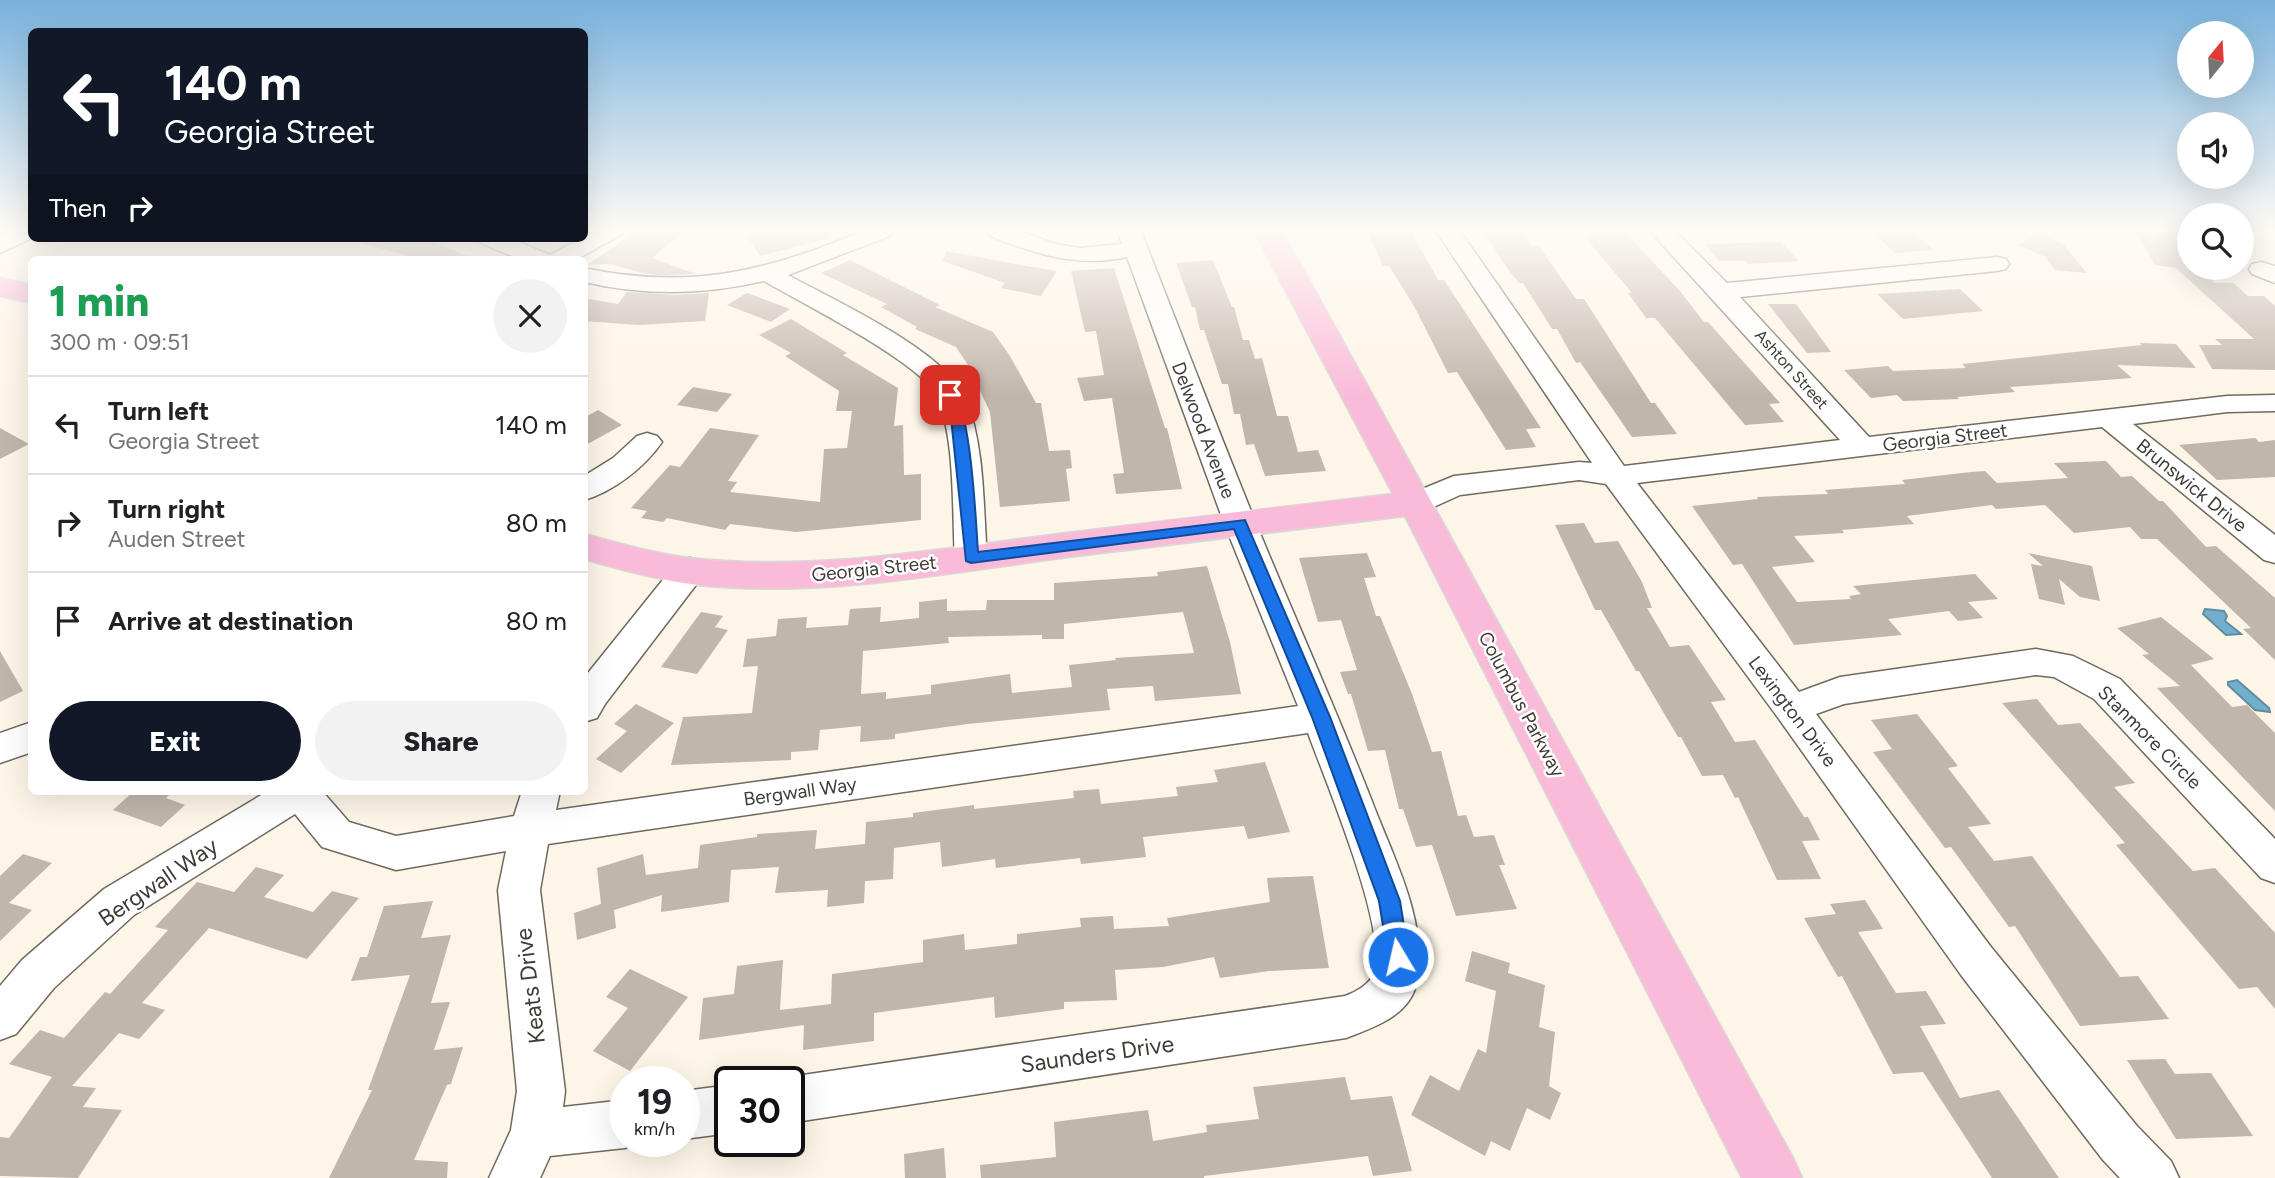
<!DOCTYPE html>
<meta charset="utf-8">
<style>
:root{--surface:#fff;--page:#f2f2f2;--text:#202124;--muted:#757577;--line:#e0e0e0;--accent:#111827}
body{margin:0;font-family:Figtree,sans-serif;background:var(--page);color:var(--text);height:100vh;display:flex;flex-direction:column;font-size:26px;white-space:nowrap}
*{box-sizing:border-box;margin:0}
p{font-size:23px;color:var(--muted)}
.icon{flex:none;width:38px;height:38px;fill:none;stroke:currentColor;stroke-width:2;stroke-linecap:round;stroke-linejoin:round}
.map{position:relative;flex:1;overflow:hidden}
.details{position:absolute;left:28px;top:256px;width:560px;height:539px;display:flex;flex-direction:column;background:var(--surface);border-radius:10px;box-shadow:0 7px 28px #0002}
.details>*{flex:none}
.guide{position:absolute;left:28px;top:28px;width:560px;height:214px;border-radius:10px;box-shadow:0 7px 28px #0002;background:#111827;color:#fff;overflow:hidden}
.needle{width:46px;rotate:18deg}
.fabs{position:absolute;left:2177px;top:21px;display:grid;gap:14px}
.fabs a{display:grid;place-items:center;width:77px;height:77px;border-radius:50%;background:var(--surface);box-shadow:0 7px 28px #0002;font-size:35px}
.speed{position:absolute;left:609px;top:1066px;display:flex;gap:14px;font-size:35px;font-weight:700;text-align:center}
.speed>*{display:grid;place-content:center;width:91px;height:91px;border-radius:50%;background:var(--surface);box-shadow:0 7px 28px #0002;line-height:1}
.speed small{font-size:18px;font-weight:400}
.speed .limit{border:4px solid #111;border-radius:10px;background:#fff;color:#111}
.pin{position:absolute;display:grid;place-items:center;width:60px;height:60px;color:#fff;margin:-30px;border-radius:14px;box-shadow:0 4px 10px #0006}
.me{position:absolute;width:77px;margin:-38px;rotate:351deg;stroke-linejoin:round;filter:drop-shadow(0 0 5px #0008)}
.turn{display:flex;align-items:center;gap:24px;height:147px;padding:0 21px;font-size:32px}
.turn .icon{width:91px;height:91px;stroke-width:2.5}
.turn b{display:block;font-size:49px;line-height:60px}
.then{display:flex;align-items:center;height:66px;padding:0 21px;background:#0003;gap:14px;font-size:26px}
.round{display:grid;place-items:center;flex:none;width:74px;height:74px;border-radius:37px;background:var(--page)}
.summary{display:flex;align-items:center;justify-content:space-between;height:119px;padding:0 21px}
h1{font-size:42px;font-weight:800;line-height:52px;color:#1e9e55}
.primary-button{display:flex;gap:14px;margin-top:auto;padding:14px 21px}
.primary-button a{flex:1;height:80px;border-radius:42px;background:var(--accent);color:#fff;font-size:28px;font-weight:800;line-height:80px;text-align:center}
.primary-button a+a{background:var(--page);color:var(--text)}
ul{padding:0;list-style:none}
li{display:flex;align-items:center;gap:21px;height:98px;padding:0 21px;border-top:2px solid var(--line)}
li div{flex:1}
li b{display:block;font-size:26px}
li em{font-style:normal}
.map>svg:first-child{display:block}
.water{fill:#71afcc;stroke:#628c9f;stroke-width:2}
.building{fill:#c0b6ac;fill-rule:evenodd}
.lines{fill:none;stroke-linecap:round;stroke-linejoin:round}
.minor-casing{stroke:#70695e;stroke-width:3}
.major-casing{stroke:#d9d8d7;stroke-width:3}
.minor{fill:#fff;fill-rule:evenodd}
.major{fill:#fabbd9;fill-rule:evenodd}
.route{fill:#1a73e8;stroke:#114b97;stroke-width:2}
.labels{text-anchor:middle;stroke-width:5;stroke-linejoin:round;paint-order:stroke}
.far-street-label{font-size:16px;fill:#3f3c37;stroke:#fff}
.street-label{font-size:19px;fill:#3f3c37;stroke:#fff}
.near-street-label{font-size:23px;fill:#3f3c37;stroke:#fff}
</style>
<div class="map">
<svg width="2275" height="1178" viewBox="0 0 2275 1178">
<rect width="100%" height="100%" fill="#fdf5e8"/>
<g class="water">
<polygon points="2205,609 2224,611 2227,616 2225,621 2241,634 2226,635 2203,614"/>
<polygon points="2237,680 2269,708 2270,712 2255,710 2228,685 2228,682"/>
</g>
<g class="building">
<polygon points="636,231 684,231 652,258 696,274 658,275 642,273 610,264 587,265"/>
<polygon points="768,231 830,231 831,238 760,256 747,236"/>
<polygon points="1367,231 1411,231 1438,280 1444,280 1541,428 1526,429 1536,447 1506,450 1457,372 1448,373 1414,306 1389,266 1383,266"/>
<polygon points="1483,231 1521,231 1531,245 1538,245 1576,299 1584,299 1651,403 1655,403 1677,434 1632,437 1580,362 1576,363 1557,329 1552,329 1523,283 1519,283 1508,269"/>
<polygon points="1587,231 1620,231 1622,234 1627,234 1680,291 1704,322 1708,322 1780,403 1769,404 1784,422 1745,425 1655,318 1646,318 1628,293 1632,293 1585,237 1591,237"/>
<polygon points="1871,231 1912,231 1934,250 1895,253"/>
<polygon points="2136,231 2189,231 2189,268 2206,268 2214,283 2233,283 2248,296 2264,296 2275,306 2275,370 2212,369 2199,345 2222,345 2215,339 2254,339 2176,268 2155,265"/>
<polygon points="2039,234 2063,244 2087,273 2055,270 2044,256 2018,245"/>
<polygon points="366,238 423,238 474,259 420,259 365,244"/>
<polygon points="1781,242 1799,261 1748,264 1746,261 1719,261 1705,244"/>
<polygon points="946,251 1020,265 1057,271 1041,296 1001,288 1005,283 943,261"/>
<polygon points="850,260 940,305 935,307 993,332 1010,356 1036,403 1041,403 1049,451 1070,450 1072,468 1066,469 1070,501 1000,507 990,412 968,365 956,347 915,329 917,327 881,307 887,304 821,273"/>
<polygon points="1213,260 1232,307 1234,307 1243,340 1249,340 1255,359 1262,358 1277,416 1288,416 1298,452 1318,450 1326,471 1265,476 1254,444 1246,445 1240,414 1234,414 1228,384 1222,384 1204,330 1200,330 1195,307 1192,307 1176,263"/>
<polygon points="1114,268 1165,428 1167,428 1182,489 1116,494 1113,474 1124,473 1112,398 1084,401 1077,378 1104,375 1096,331 1085,332 1071,271"/>
<polygon points="1960,289 1983,311 1903,319 1877,294"/>
<polygon points="627,292 674,295 709,293 705,321 638,325 584,321 584,298 618,304"/>
<polygon points="747,293 790,309 771,322 727,305"/>
<polygon points="1768,304 1796,304 1831,352 1807,353"/>
<polygon points="791,319 847,353 843,355 898,388 894,426 903,425 904,475 921,474 921,520 796,532 730,524 725,530 667,518 663,522 641,518 647,511 631,508 670,465 680,467 710,428 759,435 728,481 737,482 730,492 820,502 824,449 847,448 852,411 836,411 839,391 785,356 791,353 759,335"/>
<polygon points="2139,343 2176,344 2196,368 2117,365 2132,378 2010,387 2015,392 1957,397 1959,399 1903,401 1897,395 1871,398 1844,370 1888,366 1893,371 1966,368 1962,364 2142,345"/>
<polygon points="693,387 732,394 717,412 677,405"/>
<polygon points="598,410 622,425 584,446 584,418"/>
<polygon points="0,428 29,444 0,459"/>
<polygon points="2255,438 2259,442 2275,440 2275,477 2217,480 2179,445"/>
<polygon points="2106,461 2121,477 2132,476 2159,501 2163,501 2206,547 2216,546 2275,598 2275,660 2243,629 2251,628 2157,539 2141,539 2130,527 2074,533 2045,505 1996,509 1992,505 1907,516 1914,524 1842,530 1844,533 1794,536 1815,562 1772,567 1797,602 1851,599 1849,596 1861,594 1853,586 1975,574 1998,599 1968,602 1983,618 1958,621 1949,611 1888,619 1902,635 1794,645 1742,564 1733,565 1692,506 1758,499 1757,497 1828,494 1825,490 1905,484 1902,480 1971,472 1985,471 1997,483 2068,478 2054,463"/>
<polygon points="1584,523 1595,543 1618,541 1642,582 1652,608 1647,608 1670,647 1689,645 1726,700 1711,702 1735,742 1755,740 1804,817 1808,817 1820,840 1802,841 1821,879 1777,880 1738,797 1735,798 1723,775 1702,776 1681,737 1678,737 1639,671 1636,671 1601,610 1595,610 1555,525"/>
<polygon points="1367,553 1376,577 1364,578 1376,616 1380,616 1412,694 1432,752 1441,751 1458,816 1466,815 1474,837 1494,835 1505,865 1499,865 1517,909 1456,916 1432,845 1416,847 1403,809 1399,809 1385,750 1368,751 1351,694 1348,694 1340,672 1357,670 1341,620 1318,622 1299,558"/>
<polygon points="2028,553 2092,566 2100,601 2080,597 2059,579 2065,605 2039,599 2031,564 2043,566"/>
<path d="M1207,566L1230,642L1241,694L1155,701L1153,686L1107,689L1110,710L968,724L895,734V739L860,742L861,726L820,730L818,750L791,752V760L671,765L683,717L752,713L758,666L743,667L747,639L776,636L778,619L807,617L806,628L848,625L850,609L881,607L880,622L919,618V602L947,599V611L986,610L987,600H1054V583L1158,576L1157,572ZM1183,612L1194,653L1115,658L1116,660L1069,665L1072,687L1012,693L1010,674L931,685V694L886,699V692L861,694L863,651L949,643L948,637L1042,635V639H1064V624Z"/>
<polygon points="701,612 723,616 715,627 728,630 697,674 661,667"/>
<polygon points="2161,617 2214,659 2191,665 2232,707 2247,705 2275,733 2275,811 2157,688 2180,686 2142,655 2149,654 2117,628"/>
<polygon points="0,651 23,691 0,702"/>
<polygon points="2037,699 2058,725 2080,723 2135,783 2114,787 2193,871 2215,868 2275,933 2275,1009 2257,987 2239,989 2116,845 2125,843 2002,703"/>
<polygon points="636,704 674,723 621,773 596,759 627,731 614,724"/>
<polygon points="1917,714 1958,766 1948,768 1991,824 1968,827 1994,861 2032,856 2120,977 2138,976 2169,1019 2080,1026 2015,926 2009,927 1951,847 1945,848 1873,752 1892,749 1871,720"/>
<polygon points="1265,762 1290,832 1248,839 1244,826 1143,837 1146,857 1081,864 1080,858 996,868 995,859 942,867 940,842 894,848 893,879 865,881 864,903 827,907 828,890 775,893 779,867 731,870 729,902 661,912 662,895 614,910 616,928 577,940 574,913 601,904 597,868 643,854 646,875 698,868 700,845 757,837 757,834 817,830 815,849 865,844 866,822 913,817 913,813 974,805 974,809 1074,798 1073,791 1099,789 1101,804 1178,796 1176,787 1218,782 1214,770"/>
<polygon points="134,791 173,791 166,798 185,805 161,827 113,810"/>
<polygon points="23,854 52,863 9,903 32,910 0,941 0,876"/>
<polygon points="256,867 284,875 264,897 313,912 332,891 359,898 307,959 209,928 142,1003 165,1010 139,1039 119,1033 72,1086 96,1088 83,1107 122,1110 78,1178 0,1176 0,1137 9,1138 52,1077 9,1064 40,1030 64,1038 105,992 110,994 168,930 155,927 197,882 234,892"/>
<polygon points="1313,876 1329,968 1269,971 1220,978 1214,957 1163,967 1115,970 1117,1000 1064,1002 1064,1009 995,1018 994,997 874,1013 874,1041 803,1050 804,1025 699,1040 703,998 734,994 737,966 783,960 780,1010 831,1004 832,974 923,962 923,940 964,934 965,950 1017,944 1017,934 1081,927 1080,918 1113,916 1114,929 1169,926 1167,918 1270,902 1267,878"/>
<polygon points="1865,900 1883,929 1858,932 1896,993 1926,991 1946,1024 1920,1026 1960,1098 1999,1090 2059,1178 1992,1178 1923,1072 1893,1074 1842,976 1838,977 1804,918 1836,914 1830,904"/>
<polygon points="433,901 421,938 451,935 431,1003 450,1002 434,1050 463,1047 451,1084 447,1085 414,1160 448,1162 447,1178 329,1178 372,1090 368,1090 410,975 351,981 360,957 367,957 384,906"/>
<polygon points="1472,951 1510,963 1508,973 1545,985 1539,1027 1555,1032 1549,1086 1561,1093 1550,1120 1527,1108 1510,1151 1491,1141 1485,1156 1411,1115 1430,1075 1459,1091 1478,1049 1486,1053 1496,991 1465,981"/>
<polygon points="630,969 688,997 630,1071 593,1051 628,1008 606,997"/>
<polygon points="2165,1059 2175,1074 2211,1073 2253,1136 2176,1139 2127,1060"/>
<polygon points="1345,1077 1351,1100 1392,1096 1412,1171 1373,1176 1368,1156 1204,1176 1204,1178 981,1178 980,1165 1056,1157 1054,1122 1148,1110 1153,1141 1207,1132 1206,1125 1259,1119 1253,1087"/>
<polygon points="944,1148 946,1178 905,1178 904,1154"/>
</g>
<g class="lines">
<g class="minor-casing">
<g id="minor">
<polygon points="9,231 32,231 32,238 0,253 0,236"/>
<polygon points="594,231 623,231 619,236 577,259 519,259 481,243 477,238 510,238 550,255"/>
<path d="M863,231H894L890,236L788,275C835,301 946,351 966,399C985,448 983,506 987,558L982,566L971,569L960,566L955,558C952,512 956,436 936,395C920,362 800,302 764,281C702,295 646,296 584,282V268C688,290 766,272 863,231Z"/>
<path d="M986,231H1019L1055,244L1080,248L1122,244L1117,231H1141C1179,328 1216,425 1255,521C1294,616 1336,709 1373,804C1394,859 1428,922 1417,982C1410,1016 1374,1027 1346,1038L789,1123V1082H777L789,1077L1345,996C1356,992 1370,984 1374,973C1389,931 1325,780 1308,733L548,844L540,890L565,1091L563,1107L625,1100V1141H642L625,1148L550,1156L540,1178H489L511,1130L517,1091L498,890L506,851L396,870L322,847L295,814L134,915L54,988L16,1034L0,1040V986L22,960L104,889L268,791H322L349,822L396,836L514,816L522,791H560L556,810L1298,706L1224,523L1127,257C1078,268 1035,254 990,236Z"/>
<polygon points="1436,231 1460,231 1624,466 1840,440 1650,231 1675,231 1727,283 1997,257 2006,259 2009,264 2006,269 1997,271 1740,297 1869,437 2227,396 2275,395 2275,411 2227,412 2133,424 2275,535 2275,563 2264,560 2102,427 1637,483 1799,692 1840,677 2036,649 2073,656 2120,679 2275,839 2275,883 2261,878 2094,699 2054,677 2036,675 1844,704 1816,714 1991,947 2137,1126 2171,1161 2179,1178 2120,1178 2103,1160 1961,975 1779,719 1606,484 1579,480 1460,495 1427,510 1416,513 1405,510 1401,503 1405,496 1454,476 1579,462 1592,463"/>
<polygon points="2261,262 2275,266 2275,283 2252,274 2249,269 2252,264"/>
<path d="M647,433L657,436L662,442C645,467 613,492 584,500V476L613,458L637,436Z"/>
<polygon points="690,558 702,561 706,569 702,577 605,704 597,718 584,722 584,678 678,561"/>
<polygon points="32,722 32,752 0,763 0,733"/>
<polygon points="730,1085 730,1133 684,1139 684,1091"/>
</g>
</g>
<g class="major-casing">
<g id="major">
<path d="M1254,231H1282L1793,1158L1802,1178H1742L1405,516C1292,529 1180,543 1068,557C946,573 821,598 698,585C659,580 622,570 584,559V534C622,544 659,555 698,559C821,571 946,548 1067,533C1176,519 1285,506 1393,494Z"/>
<polygon points="0,278 32,285 32,303 0,296"/>
</g>
</g>
<use href="#minor" class="minor"/>
<use href="#major" class="major"/>
</g>
<linearGradient id="sky" x2="0" y2="1"><stop stop-color="#78b2dd"/><stop offset="0.58" stop-color="#fefaf5"/><stop offset="1" stop-color="#fefaf5" stop-opacity="0"/></linearGradient>
<rect width="2275" height="396" fill="url(#sky)"/>
<path class="route" d="M950,391C971,398 976,526 978,552L1245,520L1330,717L1400,901L1409,957L1406,964L1398,966L1391,964L1388,957L1379,901L1312,717L1234,529L971,563L966,561L951,418L943,395Z"/>
<g class="labels">
<g class="far-street-label">
<text transform="translate(1792 369) rotate(48)" y="6">Ashton Street</text>
</g>
<g class="street-label">
<text transform="translate(1204 430) rotate(69)" y="7">Delwood Avenue</text>
<text transform="translate(1945 437) rotate(-7)" y="7">Georgia Street</text>
<text transform="translate(2192 485) rotate(39)" y="7">Brunswick Drive</text>
<text transform="translate(874 568) rotate(-6)" y="7">Georgia Street</text>
<text transform="translate(1522 704) rotate(62)" y="7">Columbus Parkway</text>
<text transform="translate(1793 711) rotate(53)" y="7">Lexington Drive</text>
<text transform="translate(2150 737) rotate(45)" y="7">Stanmore Circle</text>
<text transform="translate(800 791) rotate(-8)" y="7">Bergwall Way</text>
</g>
<g class="near-street-label">
<text transform="translate(158 882) rotate(-34)" y="8">Bergwall Way</text>
<text transform="translate(530 986) rotate(-97)" y="8">Keats Drive</text>
<text transform="translate(1097 1054) rotate(-8)" y="8">Saunders Drive</text>
</g>
</g>
</svg>
<div class="fabs">
<a><svg class="needle" viewBox="-14 -14 28 28"><path d="M0-13l5 13h-10z" fill="#e53935"/><path d="M0 13l5-13h-10z" fill="#757577"/></svg></a>
<a><svg class="icon" aria-label="sound" viewBox="0 0 24 24"><path d="M4 9h4l5-4v14l-5-4H4zM17 9q2 3 0 6"/></svg></a>
<a><svg class="icon" aria-label="search" viewBox="0 0 24 24"><circle cx="10" cy="10" r="6"/><path d="M15 15l6 6"/></svg></a>
</div>
<div class="speed"><div>19<small>km/h</small></div><div class="limit">30</div></div>
<div class="pin" style="left:950px;top:395px;background:#d93025"><svg class="icon" aria-label="arrive" viewBox="0 0 24 24"><path d="M6 21V4h12l-3 4 3 4H6"/></svg></div>
<svg class="me" style="left:1398px;top:957px" viewBox="-20 -20 40 40"><circle r="17" fill="#1a73e8" stroke="#fff" stroke-width="3"/><path d="M0-11L8 9 0 5-8 9z" fill="#fff"/></svg>
<div class="guide">
<div class="turn"><svg class="icon" aria-label="left" viewBox="0 0 24 24"><path d="M17 20v-9H6M10 6l-5 5 5 5"/></svg><div><b>140 m</b>Georgia Street</div></div>
<div class="then">Then<svg class="icon" aria-label="right" viewBox="0 0 24 24"><path d="M7 20v-9h11M14 6l5 5-5 5"/></svg></div>
</div>
<section class="details">
<div class="summary"><div><h1>1 min</h1><p>300 m · 09:51</p></div><a class="round"><svg class="icon" aria-label="close" viewBox="0 0 24 24"><path d="M6 6l12 12M18 6L6 18"/></svg></a></div>
<ul>
<li><svg class="icon" aria-label="left" viewBox="0 0 24 24"><path d="M17 20v-9H6M10 6l-5 5 5 5"/></svg><div><b>Turn left</b><p>Georgia Street</p></div><em>140 m</em></li>
<li><svg class="icon" aria-label="right" viewBox="0 0 24 24"><path d="M7 20v-9h11M14 6l5 5-5 5"/></svg><div><b>Turn right</b><p>Auden Street</p></div><em>80 m</em></li>
<li><svg class="icon" aria-label="arrive" viewBox="0 0 24 24"><path d="M6 21V4h12l-3 4 3 4H6"/></svg><div><b>Arrive at destination</b></div><em>80 m</em></li>
</ul>
<div class="primary-button"><a>Exit</a><a>Share</a></div>
</section>
</div>
